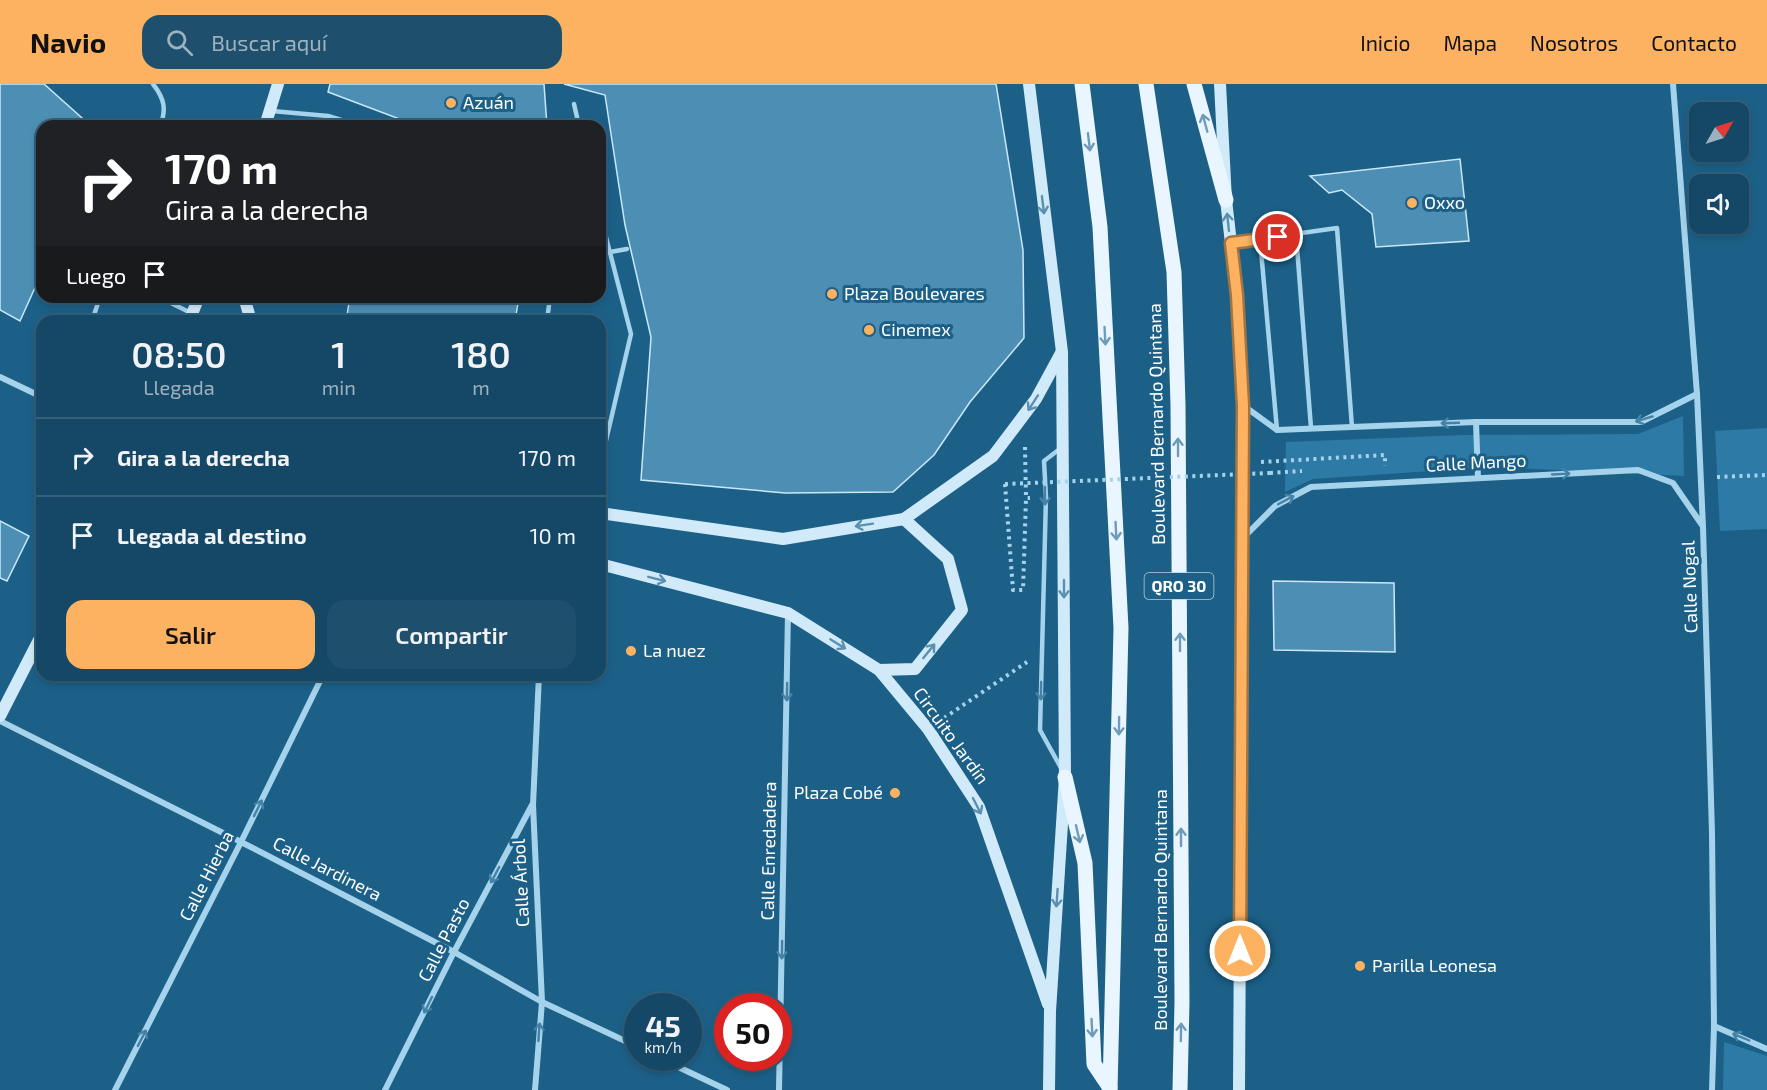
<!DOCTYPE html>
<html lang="es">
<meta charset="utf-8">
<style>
:root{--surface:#154866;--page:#1e4f6c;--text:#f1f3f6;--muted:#9db2bf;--line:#34607a;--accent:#fdb262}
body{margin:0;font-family:"Exo 2",sans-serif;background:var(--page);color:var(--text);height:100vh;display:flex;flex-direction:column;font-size:22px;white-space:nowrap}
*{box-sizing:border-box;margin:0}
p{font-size:20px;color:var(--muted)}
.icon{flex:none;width:33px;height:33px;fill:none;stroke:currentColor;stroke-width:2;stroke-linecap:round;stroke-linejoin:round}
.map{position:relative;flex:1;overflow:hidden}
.side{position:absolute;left:36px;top:231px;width:570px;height:366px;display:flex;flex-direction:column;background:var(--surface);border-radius:18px;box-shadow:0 3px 9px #0003,0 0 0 2px var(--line)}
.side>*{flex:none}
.top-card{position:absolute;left:36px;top:36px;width:570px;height:183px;border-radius:18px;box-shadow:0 3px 9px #0003,0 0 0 2px var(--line);background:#202124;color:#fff;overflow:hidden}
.needle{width:39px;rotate:51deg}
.tools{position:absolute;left:1689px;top:18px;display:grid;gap:12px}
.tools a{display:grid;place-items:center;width:60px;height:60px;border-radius:12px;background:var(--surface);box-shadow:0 3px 9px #0003,0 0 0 2px var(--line);font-size:30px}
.speed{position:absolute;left:624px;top:909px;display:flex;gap:12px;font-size:30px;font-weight:700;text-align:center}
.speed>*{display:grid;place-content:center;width:78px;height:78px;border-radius:50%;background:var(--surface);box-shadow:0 3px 9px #0003,0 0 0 2px var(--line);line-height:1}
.speed small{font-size:15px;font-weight:400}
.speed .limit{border:9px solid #d22;background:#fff;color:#111}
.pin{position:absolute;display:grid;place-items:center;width:51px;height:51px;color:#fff;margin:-26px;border:3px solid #fff;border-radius:50%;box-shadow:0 2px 6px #0007}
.me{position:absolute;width:66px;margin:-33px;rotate:0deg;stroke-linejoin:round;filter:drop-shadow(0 0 4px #0008)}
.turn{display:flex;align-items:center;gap:21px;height:126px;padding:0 30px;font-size:27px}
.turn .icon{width:78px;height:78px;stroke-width:2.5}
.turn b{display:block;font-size:42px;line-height:51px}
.then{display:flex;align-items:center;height:57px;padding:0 30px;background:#0003;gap:12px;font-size:22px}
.eta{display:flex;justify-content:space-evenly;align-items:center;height:102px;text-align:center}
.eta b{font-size:36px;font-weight:600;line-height:42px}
.button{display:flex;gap:12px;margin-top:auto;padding:12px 30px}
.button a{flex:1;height:69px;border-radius:18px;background:var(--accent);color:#111;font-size:24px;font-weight:600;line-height:69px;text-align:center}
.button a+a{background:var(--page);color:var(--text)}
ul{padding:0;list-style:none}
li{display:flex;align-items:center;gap:18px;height:78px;padding:0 30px;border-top:2px solid var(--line)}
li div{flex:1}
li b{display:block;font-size:22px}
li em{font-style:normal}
header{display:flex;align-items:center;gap:36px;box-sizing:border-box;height:84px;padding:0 30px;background:var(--accent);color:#111}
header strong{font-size:28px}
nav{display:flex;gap:33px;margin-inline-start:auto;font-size:21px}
.search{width:420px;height:54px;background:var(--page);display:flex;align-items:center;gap:15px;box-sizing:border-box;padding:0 21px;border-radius:18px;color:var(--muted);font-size:22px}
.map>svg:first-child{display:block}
.green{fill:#2c7aa5}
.building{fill:#4d8fb4;stroke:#cae8f9;stroke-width:1.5}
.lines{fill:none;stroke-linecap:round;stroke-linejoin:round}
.path{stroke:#a5d3ec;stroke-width:4;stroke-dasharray:3 4.5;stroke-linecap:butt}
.lane{stroke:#a5d3ec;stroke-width:4.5}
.street{stroke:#a5d3ec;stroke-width:6}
.secondary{stroke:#d1eaf9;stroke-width:12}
.primary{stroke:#eaf6ff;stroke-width:15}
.path-bridge{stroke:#a5d3ec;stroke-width:4;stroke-dasharray:3 4.5;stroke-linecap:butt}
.oneway{stroke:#6e9cb8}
.oneway2{stroke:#5b90b0}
.oneway3{stroke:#4582a6}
.route-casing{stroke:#a47440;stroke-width:15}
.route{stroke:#fdb262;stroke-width:10}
.poi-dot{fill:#fdb262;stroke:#1c6088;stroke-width:2}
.labels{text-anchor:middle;stroke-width:6;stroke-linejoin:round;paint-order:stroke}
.shield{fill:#1c6088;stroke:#bbcfdb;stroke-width:1.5}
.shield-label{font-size:16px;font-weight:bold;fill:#fff}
.poi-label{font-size:18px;fill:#fff;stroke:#1c6088;text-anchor:start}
.street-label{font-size:18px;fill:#fff;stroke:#1c6088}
</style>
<header>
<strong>Navio</strong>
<div class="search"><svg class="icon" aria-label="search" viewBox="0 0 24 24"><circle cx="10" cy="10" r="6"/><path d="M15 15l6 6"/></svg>Buscar aquí</div>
<nav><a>Inicio</a><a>Mapa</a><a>Nosotros</a><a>Contacto</a></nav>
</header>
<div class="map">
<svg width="1767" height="1006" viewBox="0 0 1767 1006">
<rect width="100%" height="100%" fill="#1c6088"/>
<g class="green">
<polygon points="1683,332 1684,392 1491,383 1313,395 1285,408 1286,358 1463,351 1638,350"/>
<polygon points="1767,344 1767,445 1720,447 1715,347"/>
<polygon points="1724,958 1767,972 1767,1006 1723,1006"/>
</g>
<g class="building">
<polygon points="0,0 44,0 91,42 42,42 42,188 20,237 0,226"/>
<polygon points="330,0 544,0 547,42 418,42 328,8"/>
<polygon points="564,0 996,0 1023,166 1024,254 970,318 934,371 893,408 785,409 641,396 651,253 625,141 605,11"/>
<polygon points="1460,75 1469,157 1376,163 1372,130 1342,106 1329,109 1310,92"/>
<polygon points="350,213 519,213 515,237 346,237"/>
<polygon points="0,437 29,452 7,497 0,494"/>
<polygon points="1273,497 1394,499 1395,568 1274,566"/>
</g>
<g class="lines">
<g class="path">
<polyline points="1025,363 1026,414"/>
<polyline points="1261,378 1385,371 1385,382"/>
<polyline points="1270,389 1302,387"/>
<polyline points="1717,393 1767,391"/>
<polyline points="1005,400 1013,506 1023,506 1026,414 1030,414"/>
<polyline points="944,634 1027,578"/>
</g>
<g class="lane">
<path d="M153,0C164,14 167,25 160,42"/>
<polyline points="574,20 579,42"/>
<polyline points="272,27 328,32 361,42"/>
<polyline points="600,130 631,250 600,382"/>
<polyline points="1296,150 1311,344"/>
<polyline points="1260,155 1277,346"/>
<polyline points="1231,159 1337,144 1352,343"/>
<polyline points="610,168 627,165"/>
<polyline points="159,213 191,229"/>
<polyline points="92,237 100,213"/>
<polyline points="547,237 550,213"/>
<polyline points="1061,684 1040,646 1046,413 1044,377 1061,364"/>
</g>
<g class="street">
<polyline points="1673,0 1697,310 1703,443 1712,749 1714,942 1712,1006"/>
<polyline points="0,293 42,313"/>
<polyline points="1244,322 1277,346 1476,338 1641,338 1697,310"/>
<polyline points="1476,338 1478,394"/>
<polyline points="1243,454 1275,422 1311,403 1638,386 1673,399 1702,441"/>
<polyline points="0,637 241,758 454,868 542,918 638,963"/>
<polyline points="1714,942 1767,965"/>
<polyline points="659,974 727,1006"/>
<polyline points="115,1006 241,758 323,591"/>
<polyline points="385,1006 454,868 532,721"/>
<polyline points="535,1006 542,918 533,721 539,591"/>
<polyline points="779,1006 788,529"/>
</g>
<g class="secondary">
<polyline points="1029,0 1062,268 1065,693 1050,927 1049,1006"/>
<polyline points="1220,0 1226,116 1237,211 1243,322 1239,1006"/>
<polyline points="265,42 278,0"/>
<polyline points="244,213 251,237"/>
<polyline points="189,237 199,213"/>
<polyline points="600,429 783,455 904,435 993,372 1036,315 1061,269"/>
<polyline points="600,480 788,529 879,586 928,645 979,723 1048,920"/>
<polyline points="879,586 915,585 962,526 948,475 904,435"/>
<polyline points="0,632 42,550"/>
</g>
<g class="primary">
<polyline points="1082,0 1100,143 1121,544 1110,1006"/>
<polyline points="1146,0 1174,188 1178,321 1182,918 1180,1006"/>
<polyline points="1194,0 1226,116"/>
<polyline points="1065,693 1085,779 1094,980 1110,1004"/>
</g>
<polyline class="path-bridge" points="1005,400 1270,389"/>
</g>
<defs><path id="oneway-shaft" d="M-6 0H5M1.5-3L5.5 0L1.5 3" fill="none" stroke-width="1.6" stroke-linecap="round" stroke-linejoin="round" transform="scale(1.5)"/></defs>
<g class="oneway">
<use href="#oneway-shaft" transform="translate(1205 39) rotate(-105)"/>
<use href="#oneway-shaft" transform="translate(1089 58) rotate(83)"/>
<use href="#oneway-shaft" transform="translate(1105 252) rotate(87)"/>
<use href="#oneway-shaft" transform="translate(1178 363) rotate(-90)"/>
<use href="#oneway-shaft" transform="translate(1116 447) rotate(87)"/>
<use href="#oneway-shaft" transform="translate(1180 558) rotate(-90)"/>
<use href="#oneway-shaft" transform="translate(1119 642) rotate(91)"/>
<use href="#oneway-shaft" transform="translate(1078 750) rotate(77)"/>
<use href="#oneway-shaft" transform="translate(1181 753) rotate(-90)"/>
<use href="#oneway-shaft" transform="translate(1092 944) rotate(87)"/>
<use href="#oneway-shaft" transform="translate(1181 948) rotate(-89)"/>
</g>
<g class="oneway2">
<use href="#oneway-shaft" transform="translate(1043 121) rotate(83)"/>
<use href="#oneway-shaft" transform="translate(1228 138) rotate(-96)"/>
<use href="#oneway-shaft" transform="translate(1033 319) rotate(123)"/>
<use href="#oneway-shaft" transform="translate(864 441) rotate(171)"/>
<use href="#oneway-shaft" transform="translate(657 495) rotate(14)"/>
<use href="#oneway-shaft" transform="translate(1064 505) rotate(90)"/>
<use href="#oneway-shaft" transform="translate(838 560) rotate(32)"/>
<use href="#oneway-shaft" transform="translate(929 567) rotate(-51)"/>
<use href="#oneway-shaft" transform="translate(977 722) rotate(63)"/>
<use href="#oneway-shaft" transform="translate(1057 814) rotate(94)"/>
</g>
<g class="oneway3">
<use href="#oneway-shaft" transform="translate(1644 335) rotate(163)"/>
<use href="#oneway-shaft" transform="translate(1450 339) rotate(178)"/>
<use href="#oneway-shaft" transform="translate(1561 390) rotate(-3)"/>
<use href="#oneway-shaft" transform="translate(1045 412) rotate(89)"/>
<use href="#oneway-shaft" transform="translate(1286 416) rotate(-28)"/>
<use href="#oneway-shaft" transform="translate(1041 607) rotate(91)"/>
<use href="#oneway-shaft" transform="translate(787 608) rotate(91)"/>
<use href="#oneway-shaft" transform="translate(258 724) rotate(-64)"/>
<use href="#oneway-shaft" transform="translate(495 791) rotate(118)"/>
<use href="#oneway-shaft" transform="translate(782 866) rotate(91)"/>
<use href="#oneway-shaft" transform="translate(428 921) rotate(116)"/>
<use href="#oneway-shaft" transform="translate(539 948) rotate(-86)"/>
<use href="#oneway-shaft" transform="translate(1741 953) rotate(-157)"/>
<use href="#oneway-shaft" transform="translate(142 954) rotate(-63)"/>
</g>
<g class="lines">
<g class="route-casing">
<polyline id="route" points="1240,867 1243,322 1237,211 1231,159 1278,153"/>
</g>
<use href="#route" class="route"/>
</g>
<g class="poi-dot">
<circle cx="451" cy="19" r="6"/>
<circle cx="1412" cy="119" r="6"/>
<circle cx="832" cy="210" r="6"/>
<circle cx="869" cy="246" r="6"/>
<circle cx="631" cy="567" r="6"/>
<circle cx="895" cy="709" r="6"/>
<circle cx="1360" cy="882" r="6"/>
</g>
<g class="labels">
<rect class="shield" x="1144.5" y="489" width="69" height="26" rx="4.5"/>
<g class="shield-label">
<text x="1179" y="508">QRO 30</text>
</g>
<g class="poi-label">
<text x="463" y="25">Azuán</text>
<text x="1424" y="125">Oxxo</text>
<text x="844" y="216">Plaza Boulevares</text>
<text x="881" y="252">Cinemex</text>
<text x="643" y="573">La nuez</text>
<text x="883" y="715" text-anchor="end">Plaza Cobé</text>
<text x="1372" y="888">Parilla Leonesa</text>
</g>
<g class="street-label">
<text transform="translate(1157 340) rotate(-91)" y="6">Boulevard Bernardo Quintana</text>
<text transform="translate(1476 379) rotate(-3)" y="6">Calle Mango</text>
<text transform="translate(1690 503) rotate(-92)" y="6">Calle Nogal</text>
<text transform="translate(951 652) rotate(54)" y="6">Circuito Jardín</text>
<text transform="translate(769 767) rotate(-89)" y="6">Calle Enredadera</text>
<text transform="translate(327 785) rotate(27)" y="6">Calle Jardinera</text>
<text transform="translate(207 792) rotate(-63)" y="6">Calle Hierba</text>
<text transform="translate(521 799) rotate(-93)" y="6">Calle Árbol</text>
<text transform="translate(1161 826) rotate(-90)" y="6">Boulevard Bernardo Quintana</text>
<text transform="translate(444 856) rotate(-63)" y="6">Calle Pasto</text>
</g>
</g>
</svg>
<div class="tools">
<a><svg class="needle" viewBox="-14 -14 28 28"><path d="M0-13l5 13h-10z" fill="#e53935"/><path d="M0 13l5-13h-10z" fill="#9db2bf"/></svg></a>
<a><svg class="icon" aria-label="sound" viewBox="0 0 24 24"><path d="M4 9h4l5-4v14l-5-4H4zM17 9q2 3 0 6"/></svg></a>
</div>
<div class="speed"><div>45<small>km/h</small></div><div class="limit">50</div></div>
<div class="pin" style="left:1278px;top:153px;background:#d93025"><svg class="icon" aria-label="arrive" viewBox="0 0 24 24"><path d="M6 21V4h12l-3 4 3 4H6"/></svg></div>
<svg class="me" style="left:1240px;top:867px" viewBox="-20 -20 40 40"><circle r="17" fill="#fdb262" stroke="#fff" stroke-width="3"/><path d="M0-11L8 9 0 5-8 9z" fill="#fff"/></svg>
<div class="top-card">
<div class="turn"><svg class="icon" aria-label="right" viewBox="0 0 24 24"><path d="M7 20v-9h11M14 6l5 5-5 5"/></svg><div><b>170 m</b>Gira a la derecha</div></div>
<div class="then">Luego<svg class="icon" aria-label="arrive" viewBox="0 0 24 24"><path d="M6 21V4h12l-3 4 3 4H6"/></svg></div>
</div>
<section class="side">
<div class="eta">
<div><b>08:50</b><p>Llegada</p></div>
<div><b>1</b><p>min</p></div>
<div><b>180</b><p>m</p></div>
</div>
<ul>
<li><svg class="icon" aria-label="right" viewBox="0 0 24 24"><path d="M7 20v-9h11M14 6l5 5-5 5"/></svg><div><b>Gira a la derecha</b></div><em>170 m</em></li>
<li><svg class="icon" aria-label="arrive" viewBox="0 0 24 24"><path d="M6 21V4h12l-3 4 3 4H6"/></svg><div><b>Llegada al destino</b></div><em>10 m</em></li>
</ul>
<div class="button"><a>Salir</a><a>Compartir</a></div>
</section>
</div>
